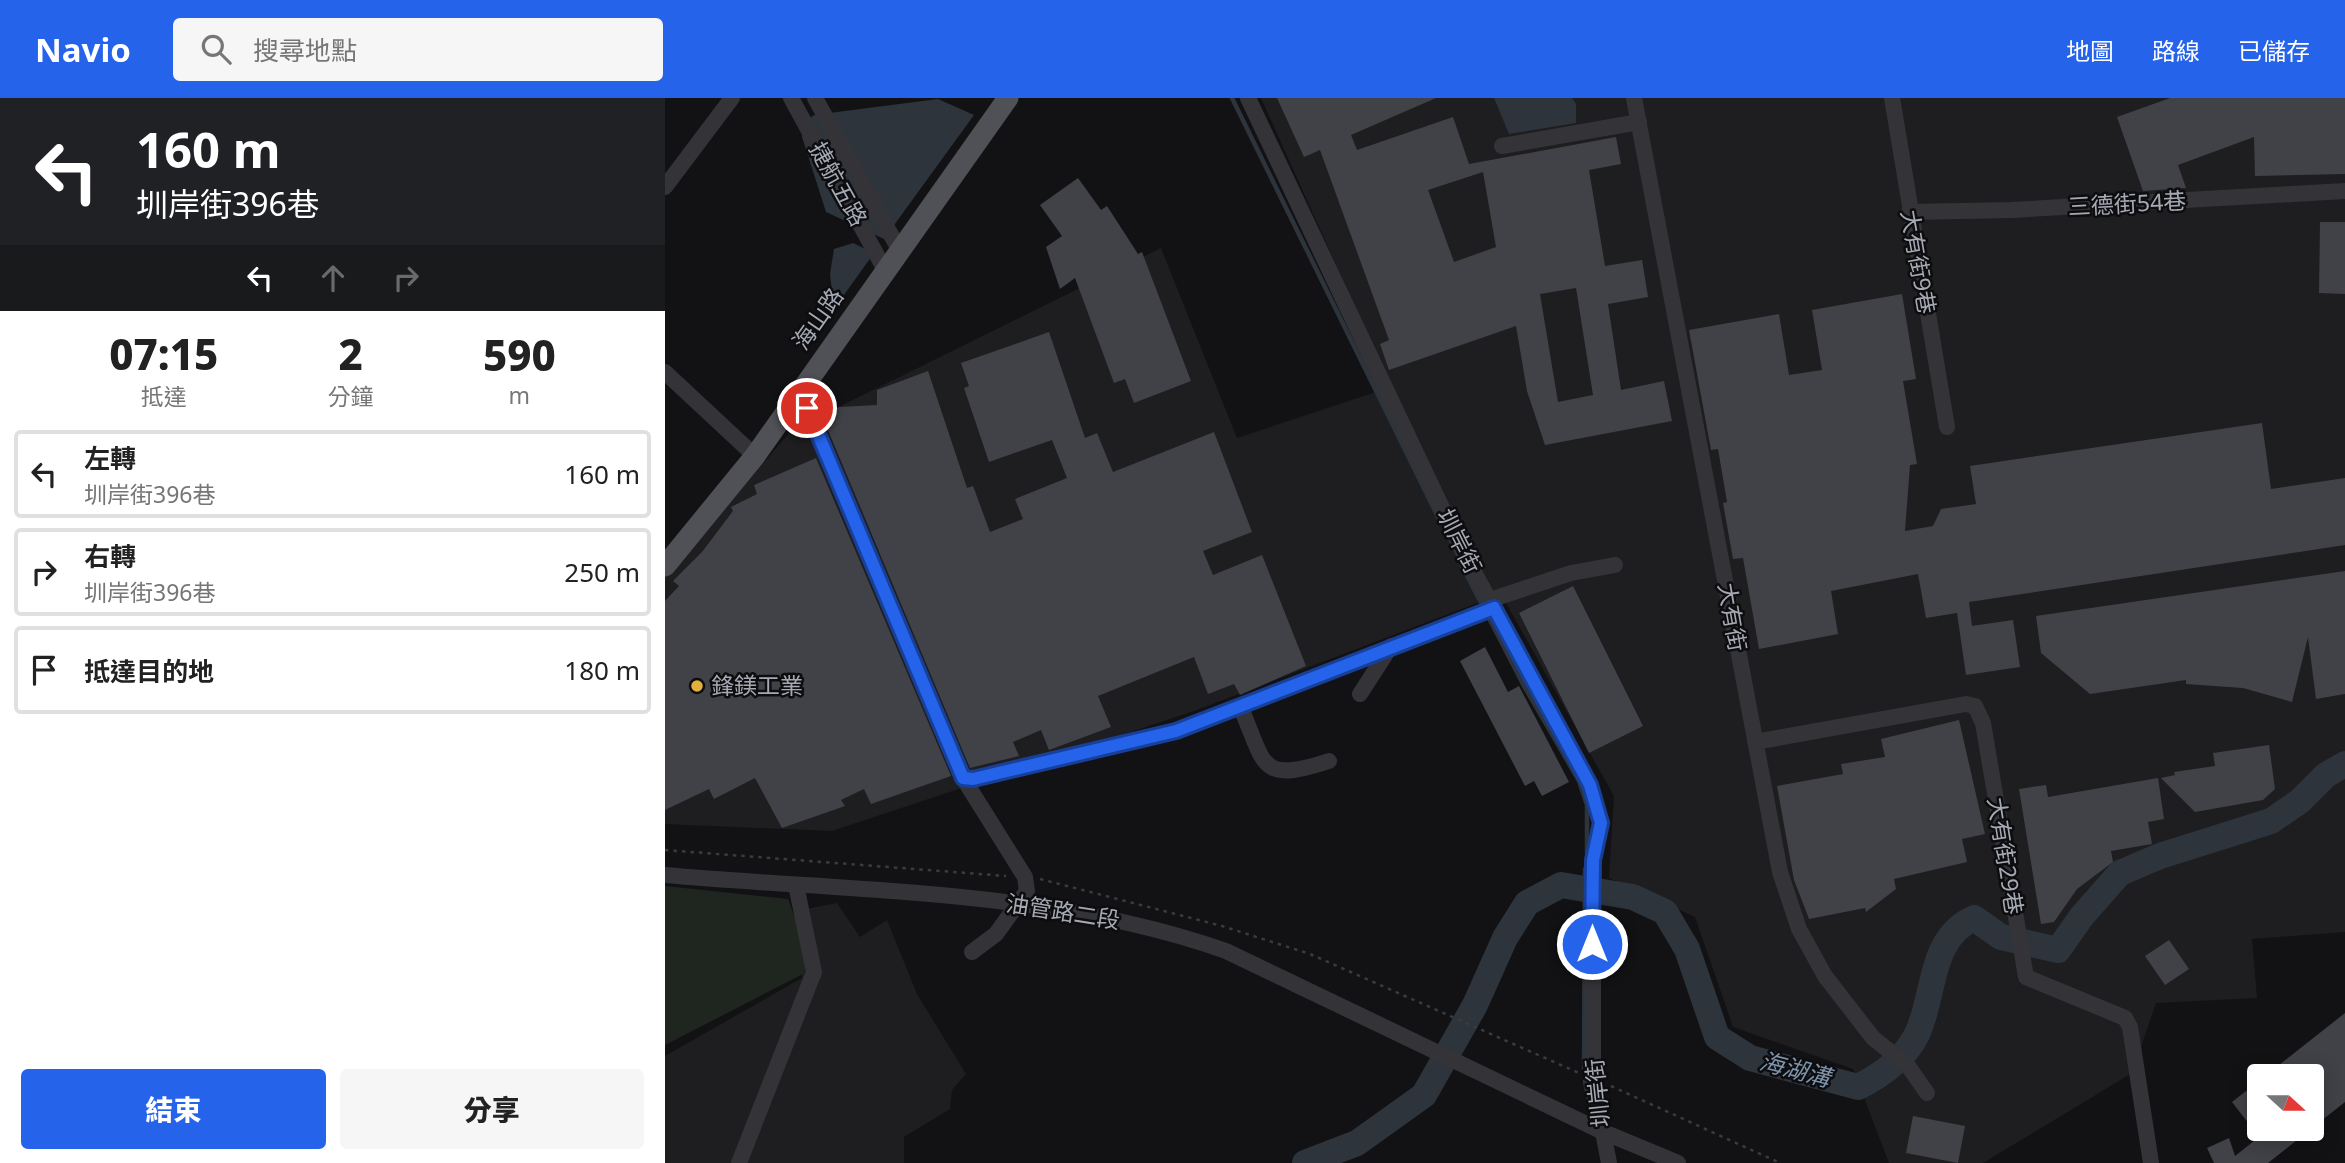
<!DOCTYPE html>
<html lang="zh-TW">
<meta charset="utf-8">
<style>
:root{--surface:#fff;--page:#f6f6f6;--text:#222;--muted:#767676;--line:#e0e0e0;--accent:#2563eb}
body{margin:0;font-family:"Noto Sans","Noto Sans TC",sans-serif;background:var(--page);color:var(--text);height:100vh;display:flex;flex-direction:column;font-size:26px;white-space:nowrap}
*{box-sizing:border-box;margin:0}
p{font-size:23px;color:var(--muted)}
.icon{flex:none;width:38px;height:38px;fill:none;stroke:currentColor;stroke-width:2;stroke-linecap:round;stroke-linejoin:round}
.map{position:relative;flex:1;overflow:hidden}
.panel{display:flex;flex-direction:column;background:var(--surface);width:665px}
.panel>*{flex:none}
.guide{background:#202124;color:#fff;overflow:hidden}
.needle{width:46px;rotate:111deg}
.tools{position:absolute;left:1582px;top:966px;display:grid;gap:14px}
.tools a{display:grid;place-items:center;width:77px;height:77px;border-radius:7px;background:var(--surface);box-shadow:0 4px 18px #0003;font-size:35px}
.pin{position:absolute;display:grid;place-items:center;width:60px;height:60px;color:#fff;margin:-30px;border:4px solid #fff;border-radius:50%;box-shadow:0 2px 7px #0007}
.me{position:absolute;width:77px;margin:-38px;rotate:0deg;stroke-linejoin:round;filter:drop-shadow(0 0 5px #0008)}
.turn{display:flex;align-items:center;gap:24px;height:147px;padding:0 21px;font-size:32px}
.turn .icon{width:91px;height:91px;stroke-width:2.5}
.turn b{display:block;font-size:49px;line-height:60px}
.lanes{display:flex;align-items:center;height:66px;padding:0 21px;background:#0003;justify-content:center;gap:35px;direction:ltr}
.lanes .off{opacity:.35}
.eta{display:flex;justify-content:space-evenly;align-items:center;height:119px;text-align:center}
.eta b{font-size:42px;font-weight:800;line-height:49px}
.primary-button{display:flex;gap:14px;margin-top:auto;padding:14px 21px}
.primary-button a{flex:1;height:80px;border-radius:7px;background:var(--accent);color:#fff;font-size:28px;font-weight:800;line-height:80px;text-align:center}
.primary-button a+a{background:var(--page);color:var(--text)}
ul{padding:0;list-style:none}
li{display:flex;align-items:center;gap:21px;height:88px;margin:0 14px 10px;padding:0 7px;border:4px solid var(--line);border-radius:7px}
li div{flex:1}
li b{display:block;font-size:26px}
li em{font-style:normal}
header{display:flex;align-items:center;gap:42px;box-sizing:border-box;height:98px;padding:0 35px;background:var(--accent);color:#fff}
header strong{font-size:33px}
nav{display:flex;gap:38px;margin-inline-start:auto;font-size:24px}
.search{width:490px;height:63px;background:var(--page);display:flex;align-items:center;gap:18px;box-sizing:border-box;padding:0 24px;border-radius:7px;color:var(--muted);font-size:26px}
main{display:flex;flex:1;min-height:0}
.map>svg:first-child{display:block}
.built{fill:#1e1e20}
.green{fill:#1f2620}
.water{fill:#2d343b}
.lines{fill:none;stroke-linecap:round;stroke-linejoin:round}
.stream{stroke:#2d343b;stroke-width:4.5}
.river{stroke:#2d343b;stroke-width:26}
.building{fill:#414247;fill-rule:evenodd}
.path{stroke:#3a3b3f;stroke-width:2.5;stroke-dasharray:3.5 5;stroke-linecap:butt}
.minor{stroke:#343438;stroke-width:16}
.major{stroke:#505157;stroke-width:21}
.route-casing{stroke:#184099;stroke-width:18}
.route{stroke:#2563eb;stroke-width:12}
.poi-dot{fill:#e2b13c;stroke:#0d0d0f;stroke-width:2.5}
.labels{text-anchor:middle;stroke-width:5;stroke-linejoin:round;paint-order:stroke}
.street-label{font-size:23px;fill:#a5a9b3;stroke:#0d0d0f}
.poi-label{font-size:23px;fill:#a5a9b3;stroke:#0d0d0f;text-anchor:start}
.water-label{font-size:24px;font-style:italic;fill:#7e94ac;stroke:#0d0d0f}
</style>
<header>
<strong>Navio</strong>
<div class="search"><svg class="icon" aria-label="search" viewBox="0 0 24 24"><circle cx="10" cy="10" r="6"/><path d="M15 15l6 6"/></svg>搜尋地點</div>
<nav><a>地圖</a><a>路線</a><a>已儲存</a></nav>
</header>
<main>
<section class="panel">
<div class="guide">
<div class="turn"><svg class="icon" aria-label="left" viewBox="0 0 24 24"><path d="M17 20v-9H6M10 6l-5 5 5 5"/></svg><div><b>160 m</b>圳岸街396巷</div></div>
<div class="lanes"><svg class="icon" aria-label="left" viewBox="0 0 24 24"><path d="M17 20v-9H6M10 6l-5 5 5 5"/></svg><svg class="icon off" aria-label="ahead" viewBox="0 0 24 24"><path d="M12 20V5M6 11l6-6 6 6"/></svg><svg class="icon off" aria-label="right" viewBox="0 0 24 24"><path d="M7 20v-9h11M14 6l5 5-5 5"/></svg></div>
</div>
<div class="eta">
<div><b>07:15</b><p>抵達</p></div>
<div><b>2</b><p>分鐘</p></div>
<div><b>590</b><p>m</p></div>
</div>
<ul>
<li><svg class="icon" aria-label="left" viewBox="0 0 24 24"><path d="M17 20v-9H6M10 6l-5 5 5 5"/></svg><div><b>左轉</b><p>圳岸街396巷</p></div><em>160 m</em></li>
<li><svg class="icon" aria-label="right" viewBox="0 0 24 24"><path d="M7 20v-9h11M14 6l5 5-5 5"/></svg><div><b>右轉</b><p>圳岸街396巷</p></div><em>250 m</em></li>
<li><svg class="icon" aria-label="arrive" viewBox="0 0 24 24"><path d="M6 21V4h12l-3 4 3 4H6"/></svg><div><b>抵達目的地</b></div><em>180 m</em></li>
</ul>
<div class="primary-button"><a>結束</a><a>分享</a></div>
</section>
<div class="map">
<svg width="1680" height="1065" viewBox="0 0 1680 1065">
<rect width="100%" height="100%" fill="#121214"/>
<g class="built">
<polygon points="596,0 1680,0 1680,834 1587,841 1592,900 1491,905 1467,975 1318,1065 1224,1065 1188,971 1068,929 1030,819 944,780 949,698 836,496 529,613 167,733 0,726 0,478 127,332 496,150 572,340 726,289"/>
<polygon points="172,805 195,839 222,822 252,896 301,976 287,992 285,1011 239,1039 239,1065 0,1065 0,958 137,880 131,813"/>
</g>
<polygon class="green" points="0,788 123,801 144,859 138,876 0,947"/>
<g class="water">
<polygon points="829,0 907,0 911,6 911,25 844,36"/>
<polygon points="273,1 309,17 219,141 161,114 137,39 138,25 149,17"/>
<polygon points="188,145 209,155 169,211 165,176 169,151"/>
</g>
<g class="lines">
<g class="stream">
<polyline points="567,0 774,421"/>
<polyline points="796,466 859,588 914,683 922,707 922,755"/>
<polyline points="919,973 920,771"/>
<polyline points="920,983 925,1009"/>
</g>
<path class="river" d="M640,1065L692,1045L759,997L810,907L840,840L862,805L896,787L968,799L1000,814L1022,851L1052,939L1085,960L1193,989C1217,977 1240,961 1252,936C1271,896 1263,841 1309,820L1336,839L1393,852L1417,818L1455,775L1495,758L1606,723L1635,703L1661,677L1680,666"/>
</g>
<g class="building">
<path d="M612,0H771L686,37L692,52L788,19L804,66L951,39L956,66L924,72L940,168L977,162L983,199L943,206L956,292L999,283L1007,323L880,347L862,293L851,228L724,272L715,246L724,242L655,52L639,59ZM818,74L831,149L789,164L763,92ZM911,190L928,297L893,304L875,196Z"/>
<polygon points="1505,0 1680,0 1680,76 1590,78 1589,39 1513,67 1521,90 1478,93 1452,19"/>
<polygon points="413,80 436,112 442,108 473,156 477,154 526,283 469,305 460,281 449,285 410,180 395,191 381,149 397,138 375,107"/>
<polygon points="1655,124 1680,124 1680,196 1654,195"/>
<polygon points="1237,196 1251,281 1238,283 1252,366 1245,367 1240,433 1268,428 1276,411 1311,406 1305,368 1597,325 1606,391 1680,380 1680,447 1304,504 1307,528 1348,522 1355,569 1301,577 1292,515 1261,520 1253,476 1166,493 1173,536 1094,551 1078,460 1068,461 1058,405 1062,404 1053,351 1046,352 1024,232 1114,216 1124,277 1157,272 1147,212"/>
<polygon points="384,234 420,340 432,335 448,374 549,334 587,434 538,453 548,477 597,457 641,568 575,597 569,586 543,596 529,559 433,598 446,629 384,652 376,632 348,644 354,658 305,670 157,318 174,309 212,307 212,292 263,273 302,390 308,388 325,434 358,421 350,401 402,380 387,342 324,364 299,290 304,288 296,265"/>
<polygon points="151,360 286,678 206,706 199,691 176,702 180,708 117,730 90,680 49,701 44,691 0,712 0,503 14,488 8,483 37,454 68,413 66,409 92,396 89,387"/>
<polygon points="1680,473 1680,596 1651,601 1643,539 1627,604 1578,590 1521,586 1521,582 1425,596 1376,555 1371,518"/>
<polygon points="908,488 978,628 924,655 854,515"/>
<polygon points="820,549 843,594 854,588 904,684 877,698 869,683 860,688 795,563"/>
<polygon points="1294,622 1320,736 1297,741 1302,764 1229,781 1231,791 1201,814 1200,810 1144,821 1129,782 1112,688 1178,676 1176,666 1220,659 1216,641"/>
<polygon points="1604,647 1610,691 1598,702 1530,714 1496,680 1510,677 1509,674 1550,668 1548,655"/>
<polygon points="1493,680 1499,721 1483,724 1487,746 1446,753 1448,764 1412,791 1389,824 1376,826 1354,691 1381,687 1383,699"/>
<polygon points="1504,842 1524,871 1500,887 1480,858"/>
<polygon points="1680,915 1680,1004 1647,1030 1647,978 1600,978"/>
<polygon points="1594,983 1594,1031 1646,1031 1603,1065 1549,1065 1542,1050 1564,1040 1570,1058 1594,1039 1567,1004"/>
<polygon points="1248,1018 1300,1028 1293,1065 1241,1055"/>
</g>
<g class="lines">
<g class="path">
<polyline points="0,752 341,778"/>
<polyline points="375,781 557,828 645,856 914,975"/>
<polyline points="946,988 1115,1065"/>
</g>
<g class="minor">
<polyline points="126,0 220,172"/>
<polyline points="150,0 235,153"/>
<polyline points="583,0 797,452 925,687 936,725 928,762 928,981 944,1065"/>
<polyline points="969,0 1115,774 1134,831 1160,878 1208,940 1243,968 1262,995"/>
<polyline points="1227,0 1282,329"/>
<polyline points="837,48 974,24"/>
<polyline points="0,89 67,0"/>
<polyline points="1244,114 1347,112 1680,93"/>
<polyline points="0,274 90,358"/>
<polyline points="142,310 298,680 308,681 511,633 829,510"/>
<polyline points="825,502 906,475 950,467"/>
<polyline points="695,596 726,548"/>
<path d="M575,608C601,667 593,686 664,663"/>
<polyline points="1090,644 1301,606 1310,608 1318,625 1361,879 1460,920 1465,929 1486,1065"/>
<polyline points="298,680 360,779 362,793 331,836 307,854"/>
<path d="M0,777C188,794 382,790 561,853L936,1033L1013,1065"/>
<polyline points="74,1065 149,874 131,787"/>
</g>
<polyline class="major" points="0,468 90,358 343,0"/>
</g>
<g class="lines">
<g class="route-casing">
<polyline id="route" points="142,310 298,680 308,681 511,633 829,510 925,687 936,725 928,762 927,846"/>
</g>
<use href="#route" class="route"/>
</g>
<circle class="poi-dot" cx="32" cy="588" r="7"/>
<g class="labels">
<g class="street-label">
<text transform="translate(173 86) rotate(61)" y="8">捷航五路</text>
<text transform="translate(1462 106) rotate(-3)" y="8">三德街54巷</text>
<text transform="translate(1253 164) rotate(80)" y="8">大有街9巷</text>
<text transform="translate(153 221) rotate(-55)" y="8">海山路</text>
<text transform="translate(794 443) rotate(63)" y="8">圳岸街</text>
<text transform="translate(1067 519) rotate(80)" y="8">大有街</text>
<text transform="translate(1340 758) rotate(81)" y="8">大有街29巷</text>
<text transform="translate(398 814) rotate(9)" y="8">油管路二段</text>
<text transform="translate(933 995) rotate(-96)" y="8">圳岸街</text>
</g>
<g class="poi-label">
<text x="46" y="596">鋒鎂工業</text>
</g>
<g class="water-label">
<text transform="translate(1130 972) rotate(15)" y="8">海湖溝</text>
</g>
</g>
</svg>
<div class="tools">
<a><svg class="needle" viewBox="-14 -14 28 28"><path d="M0-13l5 13h-10z" fill="#e53935"/><path d="M0 13l5-13h-10z" fill="#767676"/></svg></a>
</div>
<div class="pin" style="left:142px;top:310px;background:#d93025"><svg class="icon" aria-label="arrive" viewBox="0 0 24 24"><path d="M6 21V4h12l-3 4 3 4H6"/></svg></div>
<svg class="me" style="left:927px;top:846px" viewBox="-20 -20 40 40"><circle r="17" fill="#2563eb" stroke="#fff" stroke-width="3"/><path d="M0-11L8 9 0 5-8 9z" fill="#fff"/></svg>
</div>
</main>
